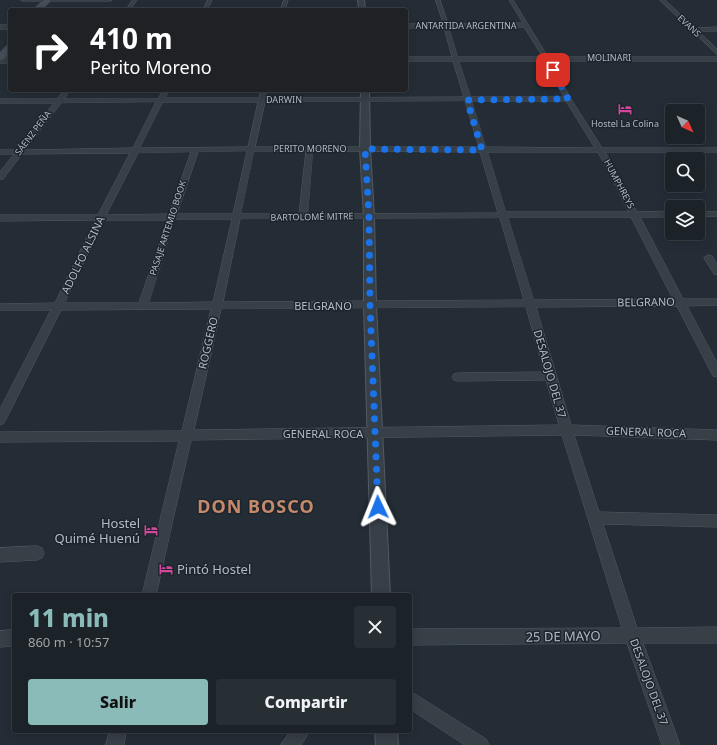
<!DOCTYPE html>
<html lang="es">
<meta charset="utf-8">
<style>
:root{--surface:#1b2228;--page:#282f34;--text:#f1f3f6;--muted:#a0a4a8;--line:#393f45;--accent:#8bbbb9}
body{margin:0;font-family:"Noto Sans",sans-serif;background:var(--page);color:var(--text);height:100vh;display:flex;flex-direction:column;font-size:15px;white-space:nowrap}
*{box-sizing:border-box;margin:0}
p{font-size:13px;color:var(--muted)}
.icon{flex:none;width:22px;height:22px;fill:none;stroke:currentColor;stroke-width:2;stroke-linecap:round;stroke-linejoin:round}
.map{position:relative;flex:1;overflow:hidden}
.sheet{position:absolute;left:12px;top:593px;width:400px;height:140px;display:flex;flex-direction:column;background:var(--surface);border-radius:4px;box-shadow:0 2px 10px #0003,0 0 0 1px var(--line)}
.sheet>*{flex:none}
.top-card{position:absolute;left:8px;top:8px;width:400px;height:84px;border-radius:4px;box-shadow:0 2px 10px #0003,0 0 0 1px var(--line);background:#202124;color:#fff;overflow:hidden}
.needle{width:26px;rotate:135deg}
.controls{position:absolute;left:665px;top:104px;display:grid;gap:8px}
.controls a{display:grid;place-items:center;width:40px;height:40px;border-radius:4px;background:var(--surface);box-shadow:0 2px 10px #0003,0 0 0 1px var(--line);font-size:20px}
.pin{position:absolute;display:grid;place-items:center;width:34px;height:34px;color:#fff;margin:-17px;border-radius:8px;box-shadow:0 2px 6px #0006}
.me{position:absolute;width:44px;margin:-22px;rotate:358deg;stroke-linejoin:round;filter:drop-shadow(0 0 3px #0008)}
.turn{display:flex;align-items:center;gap:14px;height:84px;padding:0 16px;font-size:18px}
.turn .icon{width:52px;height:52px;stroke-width:2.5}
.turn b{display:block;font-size:28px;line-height:34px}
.round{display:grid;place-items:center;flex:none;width:42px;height:42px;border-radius:4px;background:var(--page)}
.summary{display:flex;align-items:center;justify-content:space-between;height:68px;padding:0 16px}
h1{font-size:24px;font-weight:800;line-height:30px;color:var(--accent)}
.button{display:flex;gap:8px;margin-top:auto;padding:8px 16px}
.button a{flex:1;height:46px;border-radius:4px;background:var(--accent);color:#111;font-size:16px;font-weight:800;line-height:46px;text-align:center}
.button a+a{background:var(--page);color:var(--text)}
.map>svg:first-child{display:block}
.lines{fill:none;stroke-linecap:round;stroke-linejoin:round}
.minor-casing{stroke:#525a62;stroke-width:1}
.tertiary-casing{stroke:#525a62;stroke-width:2}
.secondary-casing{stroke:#404850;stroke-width:2}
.minor{fill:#373f47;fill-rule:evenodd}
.tertiary{fill:#373f47;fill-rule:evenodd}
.secondary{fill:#464f59;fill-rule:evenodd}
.route{stroke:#1a73e8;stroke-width:7;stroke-dasharray:0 12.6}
.labels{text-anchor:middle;stroke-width:3;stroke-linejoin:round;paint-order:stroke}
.far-street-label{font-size:9px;fill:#b2bac3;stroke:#1d242b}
.far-poi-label{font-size:9px;fill:#b2bac3;stroke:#1d242b}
.street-label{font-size:11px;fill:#b2bac3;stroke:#1d242b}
.near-poi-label{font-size:13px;fill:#b2bac3;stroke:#1d242b;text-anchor:end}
.near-street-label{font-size:13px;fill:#b2bac3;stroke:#1d242b}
.near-district-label{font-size:18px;font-weight:bold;letter-spacing:1px;fill:#c5896b;stroke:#1d242b}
</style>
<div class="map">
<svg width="717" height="745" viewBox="0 0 717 745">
<rect width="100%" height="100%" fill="#242d36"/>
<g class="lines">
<g class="minor-casing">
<g id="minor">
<polygon points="21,0 112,0 110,1 23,1"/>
<polygon points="133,0 137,0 130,10 126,10"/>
<polygon points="208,0 212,0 207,10 203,10"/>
<polygon points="284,0 288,0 285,10 281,10"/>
<path d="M436,0H440L448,24L523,23L509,0H513L548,57H717V61H550L571,99L602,148H717V152H605L637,212L672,211V217H640L683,299H717V305L687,306L717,363V377L713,376L677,306L536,307L571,425L717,430V440L574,435L599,512L717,515V527L603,524L637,628L717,627V643H643L680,745H662L627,643L410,645V629L622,628L562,435L191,440L156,595H142L179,441L0,442V432L182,431L211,309L61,310L4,423L0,425V409L51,310H0V304L55,303L95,220L0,221V215H98L130,153L22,154L3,179H0V172L14,154H0V150H17L54,103H0V99H57L64,90H70L64,99H158L163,90H169L165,98H259L261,90H267L265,98L464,97L453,61H406V57H452L444,27L406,28V24H443ZM449,27H524L543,57H458ZM459,61H545L564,97H471ZM465,101L479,147H255L265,102ZM472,101H566L595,148L486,147ZM156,102L133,148L25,150L61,103ZM163,102H258L248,147L140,148ZM247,151L233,214H177L198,152ZM254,151H306L299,214H241ZM313,151L480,152L498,213L308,214ZM191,152L169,214L106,215L138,153ZM488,152H598L629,212H506ZM508,217H631L673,299L534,300ZM500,218L524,300L223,302L240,219ZM175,219H232L213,302L149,303ZM104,220H167L139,303H65ZM526,307L544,372L458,373L454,374L452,377L454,380L458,381L546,380L559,425L194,430L221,309Z"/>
<polygon points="660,0 665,0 695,28 717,27 717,31 698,31 717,49 717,54"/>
<rect x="0" y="25" width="10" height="4"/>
<rect x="0" y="59" width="10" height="4"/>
<polygon points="698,211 717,212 717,216 698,217"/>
<polygon points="709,255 712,256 717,264 717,275 714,274 704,258"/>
<polygon points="37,546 42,548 44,553 42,558 37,560 0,562 0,548"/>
<polygon points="14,630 14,646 0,647 0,631"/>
<polygon points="410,691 486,739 489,745 465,745 410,709"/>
<polygon points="110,731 126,731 124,745 106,745"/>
<polygon points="291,731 310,731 301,745 281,745"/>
</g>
</g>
<g class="tertiary-casing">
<g id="tertiary">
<polygon points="358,0 364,0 365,10 359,10"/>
<polygon points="361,90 369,90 370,149 374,216 376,305 390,595 372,595 364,305 364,216 360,149"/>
<polygon points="375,731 397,731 398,745 376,745"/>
</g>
</g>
<g class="secondary-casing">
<g id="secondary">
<polygon points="44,0 51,0 41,10 33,10"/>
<polygon points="7,46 10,46 10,53 0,61 0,53"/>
</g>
</g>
<use href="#minor" class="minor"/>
<use href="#tertiary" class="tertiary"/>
<use href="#secondary" class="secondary"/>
</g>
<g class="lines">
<polyline class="route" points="378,507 370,305 369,216 365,149 482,150 467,100 568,99 553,70"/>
</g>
<defs>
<g id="hotel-bare" transform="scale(1.08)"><path d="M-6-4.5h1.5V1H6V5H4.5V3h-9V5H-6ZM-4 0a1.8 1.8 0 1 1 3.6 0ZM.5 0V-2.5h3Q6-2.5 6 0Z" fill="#d1479c" stroke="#1d242b" stroke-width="2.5" paint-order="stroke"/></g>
</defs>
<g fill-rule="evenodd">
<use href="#hotel-bare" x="625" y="109"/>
<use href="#hotel-bare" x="151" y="530"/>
<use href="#hotel-bare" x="166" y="569"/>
</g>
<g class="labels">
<g class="far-street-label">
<text x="466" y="29">ANTARTIDA ARGENTINA</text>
<text transform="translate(689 26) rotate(43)" y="3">EVANS</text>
<text x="609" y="61">MOLINARI</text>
<text x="284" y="103">DARWIN</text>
<text transform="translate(33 133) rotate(-53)" y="3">SÁENZ PEÑA</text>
<text x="310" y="152">PERITO MORENO</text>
<text transform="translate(619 184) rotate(62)" y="3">HUMPHREYS</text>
<text transform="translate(312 217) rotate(-1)" y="3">BARTOLOMÉ MITRE</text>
<text transform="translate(168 228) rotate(-72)" y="3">PASAJE ARTEMIO BOOK</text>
</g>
<g class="far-poi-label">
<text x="625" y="127">Hostel La Colina</text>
</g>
<g class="street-label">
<text transform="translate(83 255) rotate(-64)" y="4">ADOLFO ALSINA</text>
<text transform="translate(646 302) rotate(-1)" y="4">BELGRANO</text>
<text x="323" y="310">BELGRANO</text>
<text transform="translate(208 343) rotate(-77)" y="4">ROGGERO</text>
<text transform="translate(550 374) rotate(74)" y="4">DESALOJO DEL 37</text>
<text transform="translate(646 432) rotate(2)" y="4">GENERAL ROCA</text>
<text x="323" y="438">GENERAL ROCA</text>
<text transform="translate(649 682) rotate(70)" y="4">DESALOJO DEL 37</text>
</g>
<g class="near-poi-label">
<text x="140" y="528">Hostel<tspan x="140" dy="15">Quimé Huenú</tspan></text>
<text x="177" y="574" text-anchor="start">Pintó Hostel</text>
</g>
<g class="near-street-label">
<text transform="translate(563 636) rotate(-1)" y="5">25 DE MAYO</text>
</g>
<g class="near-district-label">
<text x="256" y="513">DON BOSCO</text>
</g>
</g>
</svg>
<div class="controls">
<a><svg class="needle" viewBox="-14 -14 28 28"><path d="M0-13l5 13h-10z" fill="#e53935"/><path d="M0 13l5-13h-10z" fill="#a0a4a8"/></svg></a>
<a><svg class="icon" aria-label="search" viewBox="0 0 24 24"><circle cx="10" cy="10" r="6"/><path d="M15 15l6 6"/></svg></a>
<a><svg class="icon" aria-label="layers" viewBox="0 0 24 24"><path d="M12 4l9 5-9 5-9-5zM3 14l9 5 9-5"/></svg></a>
</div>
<div class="pin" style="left:553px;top:70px;background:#d93025"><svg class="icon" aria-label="arrive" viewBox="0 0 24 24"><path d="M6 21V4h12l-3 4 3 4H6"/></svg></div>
<svg class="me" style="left:378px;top:507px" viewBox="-20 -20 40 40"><path d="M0-17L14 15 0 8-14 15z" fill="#1a73e8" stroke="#fff" stroke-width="4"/></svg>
<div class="top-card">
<div class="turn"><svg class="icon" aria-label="right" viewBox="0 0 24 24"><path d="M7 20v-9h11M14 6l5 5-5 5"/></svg><div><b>410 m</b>Perito Moreno</div></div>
</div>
<section class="sheet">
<div class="summary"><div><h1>11 min</h1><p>860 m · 10:57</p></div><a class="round"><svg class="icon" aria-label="close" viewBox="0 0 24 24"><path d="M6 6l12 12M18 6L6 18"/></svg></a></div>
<div class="button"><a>Salir</a><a>Compartir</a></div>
</section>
</div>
